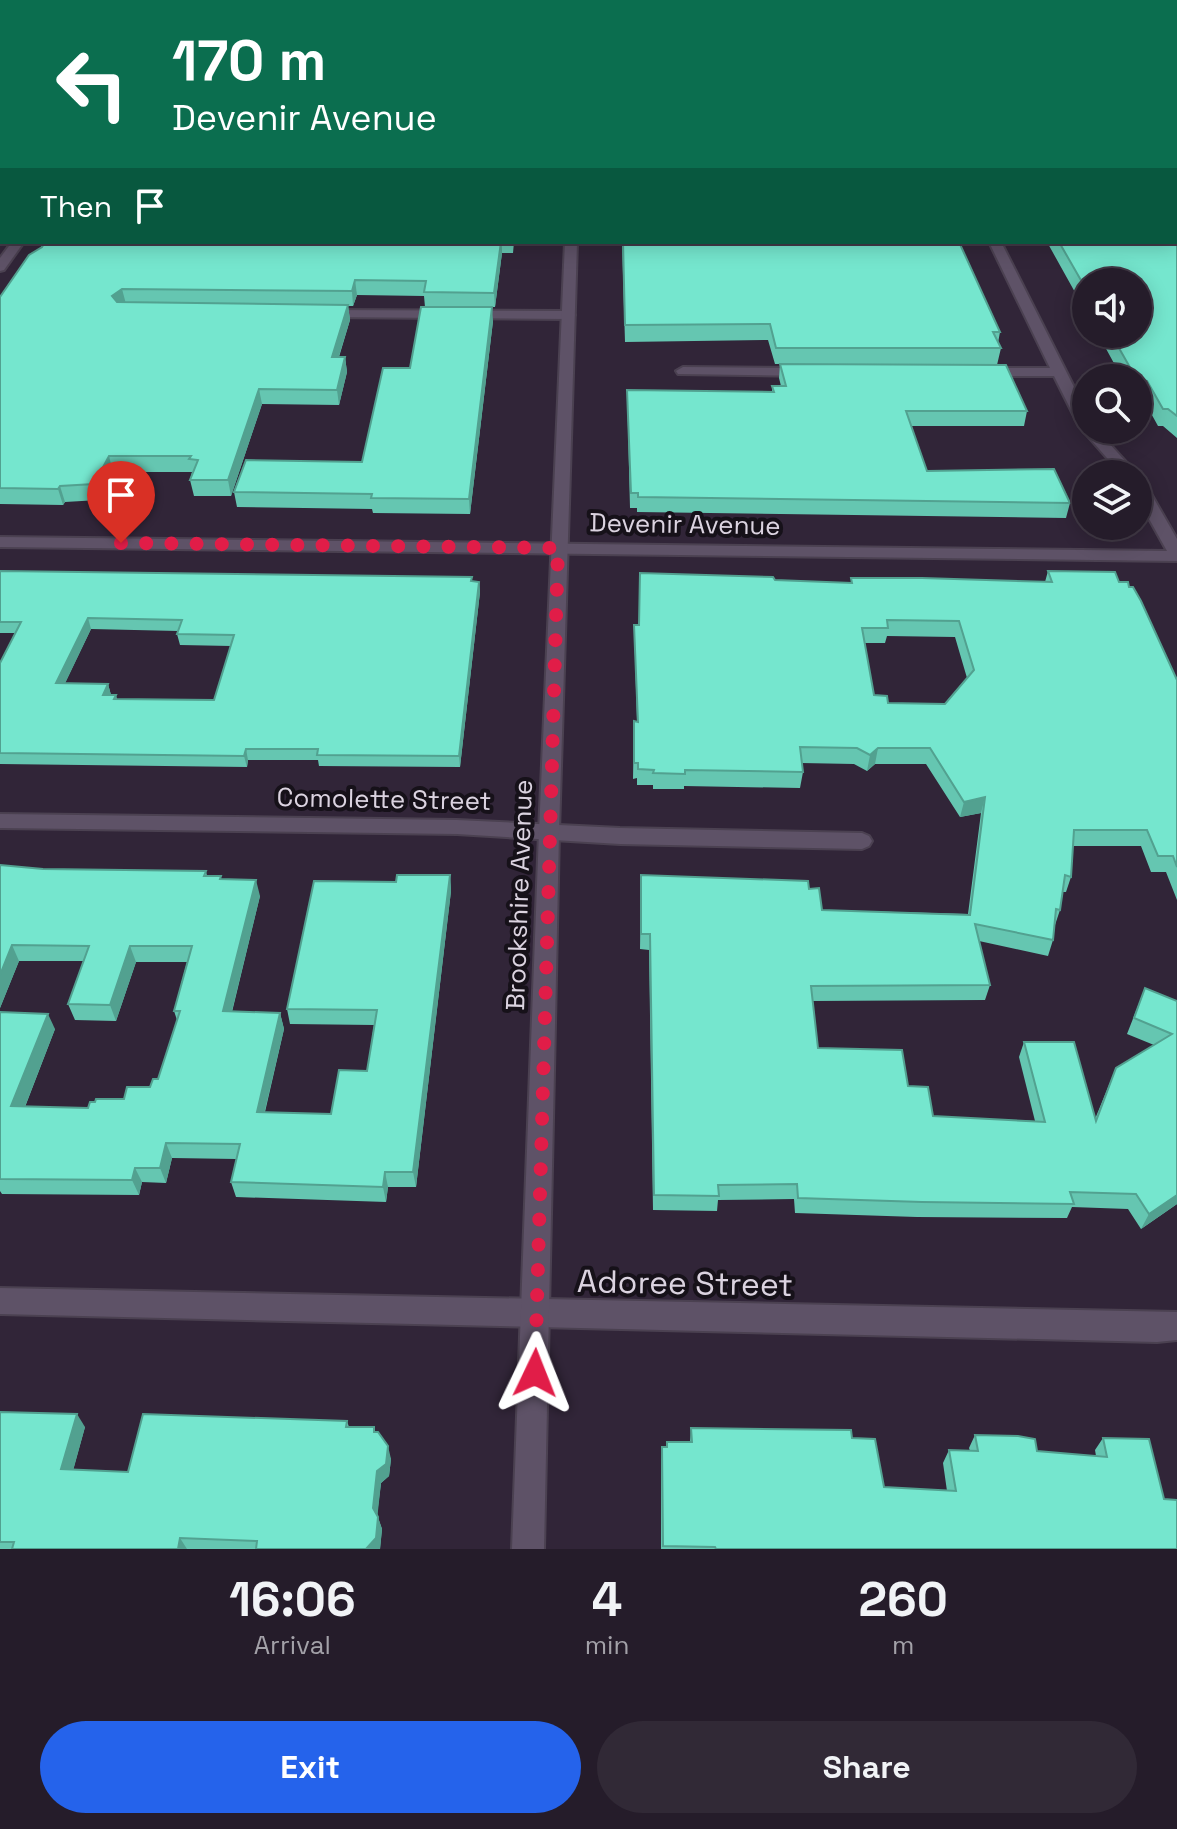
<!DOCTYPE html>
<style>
:root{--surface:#251c2a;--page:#312936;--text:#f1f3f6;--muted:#a3a1a8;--line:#423a47;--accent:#2563eb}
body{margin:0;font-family:"Space Grotesk",sans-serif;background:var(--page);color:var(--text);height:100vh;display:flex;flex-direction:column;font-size:30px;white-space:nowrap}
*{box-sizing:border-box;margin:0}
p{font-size:26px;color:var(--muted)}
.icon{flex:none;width:44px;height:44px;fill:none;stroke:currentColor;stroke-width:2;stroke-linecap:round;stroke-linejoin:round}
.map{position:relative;height:1549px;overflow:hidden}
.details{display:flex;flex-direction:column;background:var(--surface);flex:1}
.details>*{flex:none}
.hud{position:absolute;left:0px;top:0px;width:1178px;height:244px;box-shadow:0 4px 20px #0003,0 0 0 2px var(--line);background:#0b6e4f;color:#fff;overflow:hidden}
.fabs{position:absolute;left:1072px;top:268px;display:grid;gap:16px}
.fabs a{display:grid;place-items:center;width:80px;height:80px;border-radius:50%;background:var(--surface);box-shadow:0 4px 20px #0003,0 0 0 2px var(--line);font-size:40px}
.pin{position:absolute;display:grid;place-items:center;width:68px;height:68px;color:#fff;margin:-82px -34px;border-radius:50% 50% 50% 0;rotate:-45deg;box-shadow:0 0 8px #0007}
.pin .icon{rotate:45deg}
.me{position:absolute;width:88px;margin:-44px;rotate:2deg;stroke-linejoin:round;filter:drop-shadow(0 0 6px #0008)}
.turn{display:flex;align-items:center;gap:28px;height:168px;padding:0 40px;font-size:36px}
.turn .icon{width:104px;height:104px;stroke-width:2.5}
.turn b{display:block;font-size:56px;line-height:68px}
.then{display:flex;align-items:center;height:76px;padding:0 40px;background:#0003;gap:16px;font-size:30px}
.eta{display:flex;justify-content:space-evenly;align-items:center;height:136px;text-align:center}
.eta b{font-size:48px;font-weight:800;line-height:56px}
.button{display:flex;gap:16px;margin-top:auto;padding:16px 40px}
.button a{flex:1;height:92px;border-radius:48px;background:var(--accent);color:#fff;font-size:32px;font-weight:800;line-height:92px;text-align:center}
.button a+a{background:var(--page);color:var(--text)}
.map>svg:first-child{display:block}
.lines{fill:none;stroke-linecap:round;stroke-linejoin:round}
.lane-casing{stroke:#4b4151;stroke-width:4}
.street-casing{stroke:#4b4151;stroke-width:4}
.secondary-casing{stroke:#4b4151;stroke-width:4}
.highway-casing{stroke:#4b4151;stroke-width:4}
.lane{fill:#5e5267;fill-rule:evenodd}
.street{fill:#5e5267;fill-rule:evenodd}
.secondary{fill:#5e5267;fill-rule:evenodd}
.highway{fill:#d9a2fd;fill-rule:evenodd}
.tram{stroke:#c9c1ce;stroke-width:2}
.wall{fill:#65c6b1;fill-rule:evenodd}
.shaded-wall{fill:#52a190}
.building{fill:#75e6ce;stroke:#52a190;stroke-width:2;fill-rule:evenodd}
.route{stroke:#e11d48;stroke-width:14;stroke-dasharray:0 25.2}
.labels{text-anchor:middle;stroke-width:8;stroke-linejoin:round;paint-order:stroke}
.street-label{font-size:26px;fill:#dbd3e0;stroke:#161119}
.near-street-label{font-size:32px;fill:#dbd3e0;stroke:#161119}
</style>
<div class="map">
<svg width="1177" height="1549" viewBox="0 0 1177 1549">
<rect width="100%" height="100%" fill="#312538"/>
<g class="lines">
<g class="lane-casing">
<polygon id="lane" points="317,310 568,311 575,315 568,319 322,317 317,316"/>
</g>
<g class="street-casing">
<g id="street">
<polygon points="0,136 2,136 0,143"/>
<polygon points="12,242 24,242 4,270 0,271 0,258"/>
<polygon points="989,242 1001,242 1086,411 1086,430 1097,430 1137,474 1121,474 1079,426 1054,376 985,376 978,372 985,368 1050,368"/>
<polygon points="683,367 805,368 812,372 805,376 678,374 676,371"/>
<polygon points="1138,480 1146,485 1177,539 1177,561 0,547 0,537 1167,551 1138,499"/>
<polygon points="0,814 457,820 620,828 862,833 869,836 872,841 869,846 862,849 620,844 457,834 0,828"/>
<polygon points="0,1288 1177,1312 1177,1340 1157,1342 0,1314"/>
</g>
</g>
<g class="secondary-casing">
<g id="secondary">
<rect x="0" y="29" width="2" height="6"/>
<polygon points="565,242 577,242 559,832 544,1549 512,1549 539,832"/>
</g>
</g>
<g class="highway-casing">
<g id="highway">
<polygon points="336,0 355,0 335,2"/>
<polygon points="474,0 493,0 473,2"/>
<rect x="0" y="63" width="2" height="6"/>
<rect x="0" y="95" width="2" height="8"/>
</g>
</g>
<use href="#lane" class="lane"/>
<use href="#street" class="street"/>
<use href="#secondary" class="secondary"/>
<use href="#highway" class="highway"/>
<g class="tram">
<polyline points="394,2 404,0"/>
<polyline points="425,2 435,0"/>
</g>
</g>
<g class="wall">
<polygon points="86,0 133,0 132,2 87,2"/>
<polygon points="751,0 1177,0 1177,438 1163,426 1158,426 1142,397 1138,397 1138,378 1122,378 1098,334 1138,334 1086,282 1086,312 1047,242 1176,242 1176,2 751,2"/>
<polygon points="45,242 514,242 513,253 502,253 495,307 470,307 493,321 470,514 373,513 372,509 237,507 234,492 362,462 410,368 425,307 424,296 357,295 353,306 348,306 350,320 339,357 345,357 347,372 339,405 262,404 231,496 194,496 190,480 192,472 113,472 99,500 65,502 63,505 0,504 0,297"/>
<polygon points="622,242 959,242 1000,332 998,343 1001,348 997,365 1027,411 1024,426 911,426 927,471 1070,503 1066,518 637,512 637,508 630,508 627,390 772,392 772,386 781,386 779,378 780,364 775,364 768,340 625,342"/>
<path d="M0,571L479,582L480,592L460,767L319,766L318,760H248L247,767L0,764V663L15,633H0ZM91,629L178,631L177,634L180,645L231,646L214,700L117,699L116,695H111L108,684L65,683Z"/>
<path d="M1048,571L1119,582L1177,680V900L1166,872H1151L1141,846H1073L1071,877L1066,892H1063L1060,910L1055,925L1053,940L1048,956L979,941L990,985L985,1000L813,1001L818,1048L908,1086L933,1116L1035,1121L1019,1057L1024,1042L1095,1119L1116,1068L1154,1045L1127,1034L1145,988L1177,1001V1204L1141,1229L1128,1209L1072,1207L1067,1218L917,1217L795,1213L794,1199L718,1200L717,1211L653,1210L649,950L640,949L641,875L809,889L822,910L968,914L981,813L960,817L926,764H875L867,771L854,764L801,763L803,772L800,788L684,786V789H653V785H637V778L633,779L634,721L637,722L634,625L851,583V578L1045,582ZM887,636L955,637L967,678L945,704L888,703L874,695L865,643H885Z"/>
<polygon points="0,865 43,869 206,871 207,876 222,879 260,896 232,1012 280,1013 284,1029 265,1112 331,1114 367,1071 374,1025 290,1024 287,1009 396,882 450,875 451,891 416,1187 388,1187 386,1202 236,1197 231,1182 236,1159 172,1158 166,1183 142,1182 139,1195 2,1194 0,1191 0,1012 55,1029 25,1107 88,1108 95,1102 124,1099 150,1087 158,1079 177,1020 174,1011 187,962 136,962 116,1021 75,1020 68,1004 84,961 19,961 0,1008"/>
<polygon points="0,1412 85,1427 73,1470 128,1472 347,1421 349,1427 376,1432 391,1459 389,1476 381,1483 377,1515 382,1529 380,1549 0,1549"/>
<polygon points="691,1428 852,1438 884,1487 947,1491 943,1463 949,1450 970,1451 969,1448 975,1435 1037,1451 1096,1456 1095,1450 1103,1438 1177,1549 661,1549 661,1460 662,1447 667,1447 690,1442"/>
</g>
<g class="shaded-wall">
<polygon points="2,194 2,212 0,215 0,196"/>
<polygon points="502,242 502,253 495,307 494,293"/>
<polygon points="355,280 357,295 353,306 352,291"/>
<polygon points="122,289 126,304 116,310 112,296"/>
<polygon points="348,305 350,320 334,372 332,357"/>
<polygon points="492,307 493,321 470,514 469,499"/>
<polygon points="345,357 347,372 339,405 337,390"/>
<polygon points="259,389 262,404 231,496 228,480"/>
<polygon points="109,456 113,472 99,500 94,484"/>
<polygon points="60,486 65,502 63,505 58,489"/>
<polygon points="479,582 480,592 460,767 459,756"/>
<polygon points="88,618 91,629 60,694 56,683"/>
<polygon points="108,684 111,695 103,695"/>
<polygon points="878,748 875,764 867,771 870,755"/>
<polygon points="246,749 248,760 247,767 244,756"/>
<polygon points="985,797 981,813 960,817 964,802"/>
<polygon points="450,875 451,891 416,1187 413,1172"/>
<polygon points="256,880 260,896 228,1027 223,1011"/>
<polygon points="12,945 19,961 0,1008 0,975"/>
<polygon points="130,946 136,962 116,1021 110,1005"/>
<polygon points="280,1013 284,1029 261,1127 257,1112"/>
<polygon points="48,1014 55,1029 19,1122 11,1106"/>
<polygon points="166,1143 172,1158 166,1183 160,1168"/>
<polygon points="135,1168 142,1182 139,1195 132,1180"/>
<polygon points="385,1172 388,1187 386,1202 383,1187"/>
<polygon points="1177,1195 1177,1204 1141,1229 1149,1214"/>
<polygon points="77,1414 85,1427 70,1482 61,1469"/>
<polygon points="388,1446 391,1459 389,1476 381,1483 377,1520 373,1508 377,1471"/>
<polygon points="378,1517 382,1529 380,1549 366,1549"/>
<polygon points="180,1538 187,1549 178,1549"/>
</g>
<g class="building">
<polygon points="755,0 1177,0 1177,416 1168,409 1163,409 1147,381 1138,380 1138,378 1136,378 1111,334 1138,334 1138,282 1086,282 1086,289 1059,242 1176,242 1176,2 756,2"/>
<polygon points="0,142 2,142 2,194 0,196"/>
<polygon points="45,242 501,242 494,293 424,292 426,281 355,280 352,291 122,289 112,296 117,302 348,305 332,357 345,357 337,390 259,389 228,480 190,480 198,460 189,459 191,456 109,456 94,484 60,486 58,489 0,488 0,297 29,255 42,247"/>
<polygon points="623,242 959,242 1000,332 993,332 1001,348 776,348 770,324 625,325"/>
<polygon points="421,307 492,307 469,499 371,498 372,494 234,492 246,460 362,462 383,368 410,368"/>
<polygon points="780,364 1006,365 1027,411 906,411 927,471 1054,469 1070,503 638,497 638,493 631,493 627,390 774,392 772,386 786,386"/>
<path d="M0,571L472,577L471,581L479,582L459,756L317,755L318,749H246L244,756L0,753V663L21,622H0ZM88,618L182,620L177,634L234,635L214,700L114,699L116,695H103L108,684L56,683Z"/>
<path d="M1048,571L1115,572L1119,582H1128L1129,587H1133L1141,601L1177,680V867L1173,856H1158L1147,830H1074L1071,877L1065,875L1060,910L1056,909L1053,940L975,924L990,985L811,986L818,1048L902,1050L908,1086L928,1087L933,1116L1045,1122L1024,1042H1074L1096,1121L1116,1068L1172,1034L1134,1018L1145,988L1177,1001V1195L1149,1214L1136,1194L1070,1192L1074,1204L922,1202L798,1198L797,1184L718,1185L719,1196L654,1195L650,934H641V875L808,881L809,889L819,888L822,910L970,915L985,797L964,802L930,748H878L870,755L857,748L800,747L803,772L685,770V774L653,773L654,770L638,769V763H634V721L638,722L634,625H639L640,573L773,577L775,580L852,583L851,578H922L1052,582ZM887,620L959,621L974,670L945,704L888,703L887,696L874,695L862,628H888Z"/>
<polygon points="0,865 43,869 206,871 204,876 221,876 220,879 256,880 223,1011 280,1013 257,1112 331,1114 339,1070 367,1071 377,1010 287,1009 314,881 396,882 397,875 450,875 413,1172 385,1172 383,1187 231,1182 240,1144 166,1143 160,1168 135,1168 132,1180 0,1179 0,1012 48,1014 11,1106 88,1108 90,1102 95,1102 96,1099 124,1099 127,1087 150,1087 153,1079 158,1079 180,1011 174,1011 192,946 130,946 110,1005 68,1004 89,946 12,945 0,975"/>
<polygon points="0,1412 77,1414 61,1469 128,1472 143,1414 347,1421 346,1427 374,1427 374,1432 378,1432 388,1446 386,1464 377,1471 373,1508 378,1517 376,1538 366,1549 256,1549 257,1541 180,1538 178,1549 12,1549 14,1542 0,1542"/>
<polygon points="691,1428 851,1430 852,1438 875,1439 884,1487 956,1491 949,1450 978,1451 975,1435 1018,1436 1035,1439 1037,1451 1107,1457 1103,1438 1149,1439 1164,1499 1177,1500 1177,1549 716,1549 715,1547 663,1546 662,1447 667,1447 667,1442 692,1442"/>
</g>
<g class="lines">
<polyline class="route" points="121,543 558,548 535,1373"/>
</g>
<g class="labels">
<g class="street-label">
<text transform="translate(685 524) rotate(1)" y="9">Devenir Avenue</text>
<text transform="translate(384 799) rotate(1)" y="9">Comolette Street</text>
<text transform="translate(519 895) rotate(-88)" y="9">Brookshire Avenue</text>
</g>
<g class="near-street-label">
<text transform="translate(685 1283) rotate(1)" y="11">Adoree Street</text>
</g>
</g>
</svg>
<div class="fabs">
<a><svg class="icon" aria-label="sound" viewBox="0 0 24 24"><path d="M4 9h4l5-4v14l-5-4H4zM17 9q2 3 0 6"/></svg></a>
<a><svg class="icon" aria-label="search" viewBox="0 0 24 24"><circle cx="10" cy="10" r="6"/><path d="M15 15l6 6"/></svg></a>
<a><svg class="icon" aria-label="layers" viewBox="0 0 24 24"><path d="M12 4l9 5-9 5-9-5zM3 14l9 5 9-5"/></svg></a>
</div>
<div class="pin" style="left:121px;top:543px;background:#d93025"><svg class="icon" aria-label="arrive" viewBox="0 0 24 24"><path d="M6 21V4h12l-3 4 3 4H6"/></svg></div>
<svg class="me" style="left:535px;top:1373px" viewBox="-20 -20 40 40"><path d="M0-17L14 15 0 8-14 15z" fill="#e11d48" stroke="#fff" stroke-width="4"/></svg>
<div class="hud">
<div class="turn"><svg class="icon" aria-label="left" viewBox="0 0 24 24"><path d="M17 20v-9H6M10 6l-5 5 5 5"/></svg><div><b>170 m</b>Devenir Avenue</div></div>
<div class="then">Then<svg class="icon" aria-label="arrive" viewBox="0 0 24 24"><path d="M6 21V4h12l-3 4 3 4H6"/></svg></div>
</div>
</div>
<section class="details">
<div class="eta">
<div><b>16:06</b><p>Arrival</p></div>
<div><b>4</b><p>min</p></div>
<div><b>260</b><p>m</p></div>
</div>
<div class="button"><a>Exit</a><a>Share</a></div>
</section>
